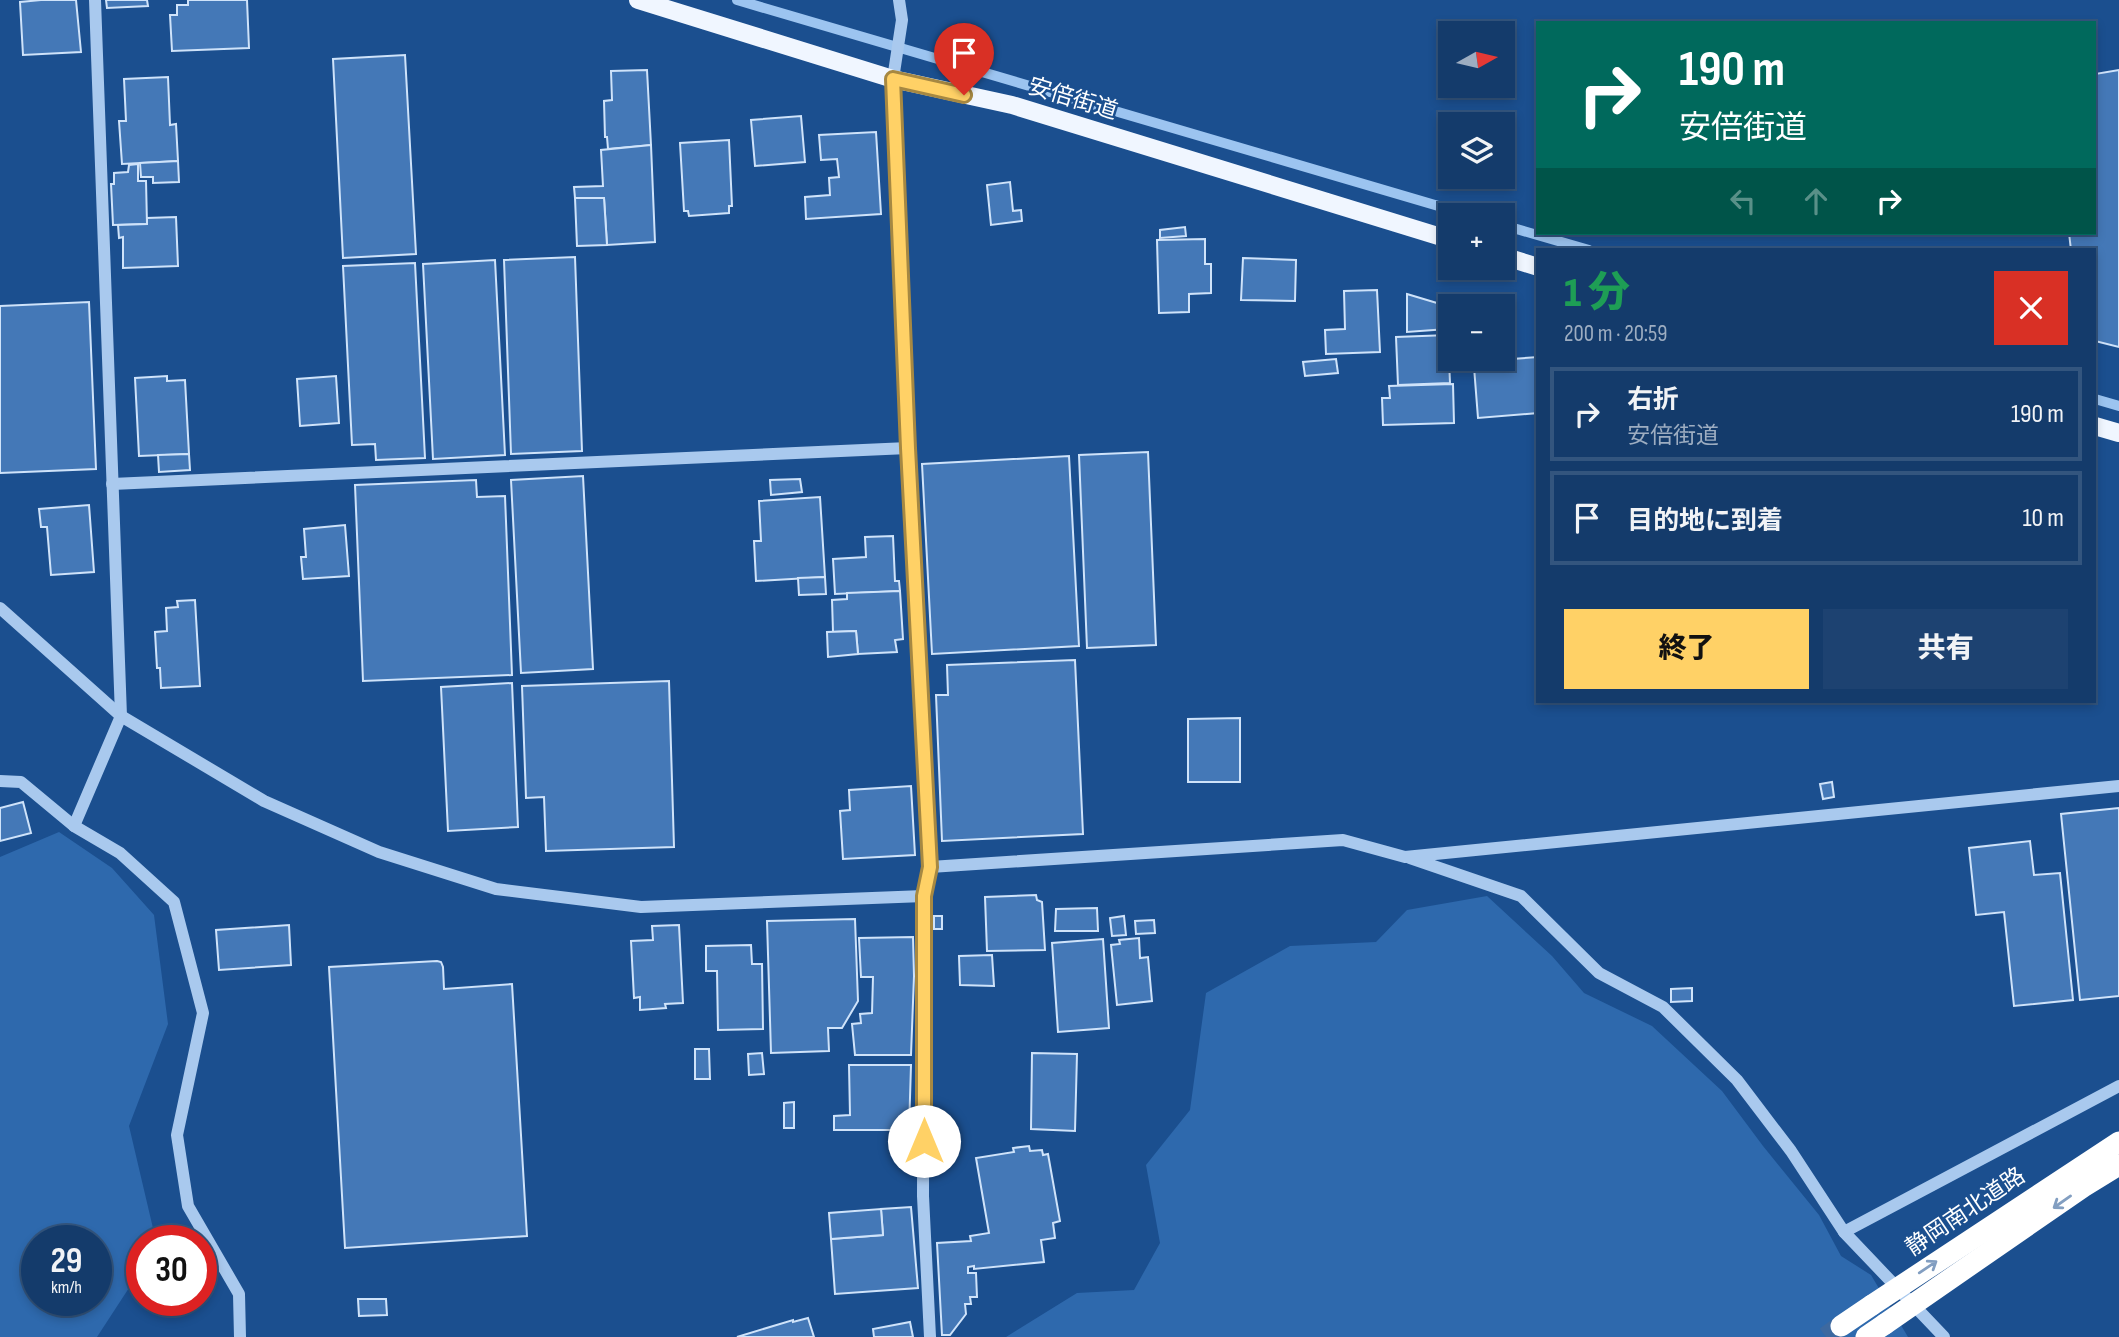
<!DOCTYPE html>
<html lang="ja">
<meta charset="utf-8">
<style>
:root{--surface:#143b6b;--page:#1d4271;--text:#f1f3f6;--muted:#9dadc1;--line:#33557e;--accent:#ffd166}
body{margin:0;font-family:"Sofia Sans Condensed","Noto Sans JP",sans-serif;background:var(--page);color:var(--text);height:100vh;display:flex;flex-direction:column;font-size:26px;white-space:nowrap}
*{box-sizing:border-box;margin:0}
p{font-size:23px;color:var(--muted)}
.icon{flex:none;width:38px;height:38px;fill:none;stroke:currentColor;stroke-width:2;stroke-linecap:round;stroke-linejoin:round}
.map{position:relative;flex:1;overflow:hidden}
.sheet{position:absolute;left:1536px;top:248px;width:560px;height:455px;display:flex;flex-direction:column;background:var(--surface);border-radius:0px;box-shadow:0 4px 10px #0003,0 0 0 2px var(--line)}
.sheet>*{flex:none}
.banner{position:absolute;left:1536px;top:21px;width:560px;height:214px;border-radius:0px;box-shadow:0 4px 10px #0003,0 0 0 2px var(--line);background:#00695c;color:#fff;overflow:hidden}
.needle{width:46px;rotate:82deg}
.controls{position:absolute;left:1438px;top:21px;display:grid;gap:14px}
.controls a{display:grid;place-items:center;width:77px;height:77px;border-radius:0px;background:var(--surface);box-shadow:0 4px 10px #0003,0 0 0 2px var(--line);font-size:35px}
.speed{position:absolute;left:21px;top:1225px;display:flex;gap:14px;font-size:35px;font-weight:700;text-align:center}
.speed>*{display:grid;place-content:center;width:91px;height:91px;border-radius:50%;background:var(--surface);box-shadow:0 4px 10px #0003,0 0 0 2px var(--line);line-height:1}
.speed small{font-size:18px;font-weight:400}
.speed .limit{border:10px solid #d22;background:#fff;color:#111}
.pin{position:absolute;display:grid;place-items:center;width:60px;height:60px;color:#fff;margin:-72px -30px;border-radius:50% 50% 50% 0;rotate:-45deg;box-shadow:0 0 7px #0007}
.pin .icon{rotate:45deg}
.me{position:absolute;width:77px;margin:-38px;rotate:0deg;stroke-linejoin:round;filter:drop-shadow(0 0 5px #0008)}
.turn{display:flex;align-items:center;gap:24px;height:147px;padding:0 28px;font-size:32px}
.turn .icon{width:91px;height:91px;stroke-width:2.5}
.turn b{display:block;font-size:49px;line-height:60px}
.lanes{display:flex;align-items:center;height:66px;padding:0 28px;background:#0003;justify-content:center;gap:35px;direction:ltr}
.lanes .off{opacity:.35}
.round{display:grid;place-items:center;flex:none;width:74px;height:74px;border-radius:0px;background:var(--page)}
.summary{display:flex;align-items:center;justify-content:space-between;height:119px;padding:0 28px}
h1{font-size:42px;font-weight:800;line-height:52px;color:#1e9e55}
.button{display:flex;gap:14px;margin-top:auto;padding:14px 28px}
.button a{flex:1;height:80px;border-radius:0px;background:var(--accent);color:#111;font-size:28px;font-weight:800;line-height:80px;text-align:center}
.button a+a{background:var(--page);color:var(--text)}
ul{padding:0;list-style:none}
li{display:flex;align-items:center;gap:21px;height:94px;margin:0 14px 10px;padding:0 14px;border:4px solid var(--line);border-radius:0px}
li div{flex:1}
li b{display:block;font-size:26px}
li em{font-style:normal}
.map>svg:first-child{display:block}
.green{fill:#2e69ad;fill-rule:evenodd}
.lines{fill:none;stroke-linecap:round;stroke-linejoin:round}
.stream{stroke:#9cc4f0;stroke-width:10}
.building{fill:#4478b7;stroke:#cfe3fa;stroke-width:2}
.highway-tunnel{stroke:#3d69a0;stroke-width:21;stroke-dasharray:21 10;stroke-linecap:butt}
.minor{stroke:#a9c9ee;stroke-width:12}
.major{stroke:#f0f6ff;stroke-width:18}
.highway{stroke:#fff;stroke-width:21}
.highway-bridge{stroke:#fff;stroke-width:21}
.oneway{stroke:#829ec1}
.route-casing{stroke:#a68842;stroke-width:18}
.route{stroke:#ffd166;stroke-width:12}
.labels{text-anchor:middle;stroke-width:5;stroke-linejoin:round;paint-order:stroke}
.street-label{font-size:23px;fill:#fff;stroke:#1b4f8f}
</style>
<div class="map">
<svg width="2119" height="1337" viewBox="0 0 2119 1337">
<rect width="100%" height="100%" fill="#1b4f8f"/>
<g class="green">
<path d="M59,832L112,868L154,915L168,1024L129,1126L156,1241H142V1268L97,1337H0V857ZM37,1241H96V1300H37Z"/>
<polygon points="1487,896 1552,956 1584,993 1652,1026 1722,1091 1763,1146 1819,1215 1841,1256 1871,1275 1908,1337 1006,1337 1077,1293 1134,1290 1160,1243 1146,1165 1190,1110 1206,993 1290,946 1376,942 1407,910"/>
</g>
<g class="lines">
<g class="stream">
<polyline points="737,0 1469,215"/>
<polyline points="1503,225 1589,250"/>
<polyline points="2095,399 2119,406"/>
</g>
</g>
<g class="building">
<polygon points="41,0 76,0 81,52 23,55 20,2"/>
<polygon points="106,0 147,0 148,6 107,8"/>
<polygon points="188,0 247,0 249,48 172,51 170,15 177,15 177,5 188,5"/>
<polygon points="405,55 416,254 343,258 333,59"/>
<polygon points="647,70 651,145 608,149 607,137 605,137 604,101 612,100 611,71"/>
<polygon points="2119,70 2119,347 2095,341 2095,250 2071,250 2069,233 2095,233 2095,74"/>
<polygon points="168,77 170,125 176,124 178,161 122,164 119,121 126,121 124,79"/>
<polygon points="801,116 805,162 755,166 751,120"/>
<polygon points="876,132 881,214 806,219 805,197 830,195 829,178 839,177 837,159 821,160 819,135"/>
<polygon points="729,140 732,206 729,206 729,213 689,216 688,211 684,211 680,143"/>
<polygon points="651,145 655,242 607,245 604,198 575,198 574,187 603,186 601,150"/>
<polygon points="178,161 179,182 153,183 153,177 141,177 140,163"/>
<polygon points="138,164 138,181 146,181 147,224 113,225 111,184 114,184 114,173 128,172 129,165"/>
<polygon points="1010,182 1013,211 1021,210 1022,221 991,225 987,185"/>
<polygon points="575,198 604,198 607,245 577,246"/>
<polygon points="176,217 178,266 123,268 123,237 119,238 118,225 147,224 147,218"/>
<polygon points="1185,227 1186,236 1160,238 1160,230"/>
<polygon points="1205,239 1205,264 1211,264 1211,293 1189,294 1189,312 1159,313 1157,240"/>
<polygon points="575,257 582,451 511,454 504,260"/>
<polygon points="1243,258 1296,260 1295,301 1241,300"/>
<polygon points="495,260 505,455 433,459 423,264"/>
<polygon points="415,263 425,458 376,460 375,444 352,445 343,266"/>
<polygon points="1377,290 1380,352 1326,354 1325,330 1345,329 1344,291"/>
<polygon points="1407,294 1447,306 1447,329 1407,332"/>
<polygon points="89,302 96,469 0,473 0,306"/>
<polygon points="1448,335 1450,383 1398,385 1396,337"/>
<polygon points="1538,357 1538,413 1478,418 1474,367 1512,364 1512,359"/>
<polygon points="1336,359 1338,373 1305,376 1303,362"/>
<polygon points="167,376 167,381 185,380 189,454 139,456 135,378"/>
<polygon points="336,376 339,423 300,426 297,379"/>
<polygon points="1453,384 1454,423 1383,425 1382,398 1390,398 1389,386"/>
<polygon points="1148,452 1156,645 1087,648 1079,455"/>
<polygon points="189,454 190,470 159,472 158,455"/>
<polygon points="1069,456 1079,646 932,654 922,464"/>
<polygon points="583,476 593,669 521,673 511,480"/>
<polygon points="800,479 802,492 771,495 770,480"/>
<polygon points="476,480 477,497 505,496 512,675 363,681 355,485"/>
<polygon points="820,497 825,577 756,581 754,541 761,541 759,501"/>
<polygon points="89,505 94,572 51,575 47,527 41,527 39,509"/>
<polygon points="345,525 349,576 303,579 301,557 306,557 304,529"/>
<polygon points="893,536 895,581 899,581 900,591 835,594 833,559 866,557 865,537"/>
<polygon points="825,577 826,594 799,595 798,578"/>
<polygon points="900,591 903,639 895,640 897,652 858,654 856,631 833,632 832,600 847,599 847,593"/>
<polygon points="195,600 200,686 161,688 160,668 157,668 155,632 167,631 166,608 178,607 177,601"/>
<polygon points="856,631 858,654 828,657 827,632"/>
<polygon points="1075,660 1083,834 942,841 936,695 948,695 947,665"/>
<polygon points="669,681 674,847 546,851 544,797 526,798 522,686"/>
<polygon points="512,683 518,827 448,831 441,687"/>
<polygon points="1240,718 1240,782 1188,782 1188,719"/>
<polygon points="1832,782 1834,797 1823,799 1820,784"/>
<polygon points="911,786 915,855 843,859 840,811 850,810 849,790"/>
<polygon points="23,802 31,833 0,841 0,808"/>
<polygon points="2119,808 2119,996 2080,1000 2061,814"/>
<polygon points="2030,841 2034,875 2060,873 2073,1000 2014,1006 2004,912 1976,915 1969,848"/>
<polygon points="1036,895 1037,900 1042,902 1045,950 987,951 985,897"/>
<polygon points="1097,908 1098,931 1055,931 1056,909"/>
<rect x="934" y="916" width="8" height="13"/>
<polygon points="1124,916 1126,935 1112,936 1110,918"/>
<polygon points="855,919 858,1001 842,1028 828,1028 829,1051 771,1053 767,921"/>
<polygon points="1154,920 1155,933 1136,934 1135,921"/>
<polygon points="289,925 291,965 219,970 216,930"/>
<polygon points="679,925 683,1003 665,1004 666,1008 640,1010 640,997 634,998 631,941 653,940 652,926"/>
<polygon points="913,937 914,976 911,1055 855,1055 852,1024 861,1023 860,1014 872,1013 873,977 861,977 859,938"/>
<polygon points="1139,938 1140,958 1148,957 1152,1001 1117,1005 1111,945 1120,944 1119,940"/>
<polygon points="1103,939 1109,1028 1058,1032 1052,943"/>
<polygon points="751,945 752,964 762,964 763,1029 718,1030 717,971 706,971 706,946"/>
<polygon points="992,955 994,986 960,985 959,956"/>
<polygon points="437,961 441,962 443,967 444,989 512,984 527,1236 345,1248 329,967"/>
<polygon points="1692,988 1692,1001 1671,1002 1671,989"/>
<polygon points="695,1049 709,1049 710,1079 695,1079"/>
<polygon points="762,1053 764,1074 749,1075 748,1054"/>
<polygon points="1032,1053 1077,1054 1075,1131 1031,1129"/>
<polygon points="849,1065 911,1065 909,1130 834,1130 834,1116 850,1115"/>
<polygon points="794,1102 794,1128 784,1128 784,1103"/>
<polygon points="1029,1146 1030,1151 1042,1150 1043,1155 1048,1154 1060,1221 1053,1223 1055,1238 1041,1240 1044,1262 974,1269 974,1266 968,1267 968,1273 976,1273 977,1297 970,1297 971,1304 965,1304 966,1314 950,1335 942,1335 937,1243 971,1241 970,1236 989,1233 976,1158 1014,1152 1013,1148"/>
<polygon points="911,1207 918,1288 835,1294 831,1239 883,1235 881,1209"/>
<polygon points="881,1209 883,1235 831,1239 829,1213"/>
<polygon points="358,1299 386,1299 387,1315 359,1316"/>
<polygon points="808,1318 814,1337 737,1337 793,1320 793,1322"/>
<polygon points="910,1322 913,1337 874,1337 873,1329"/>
</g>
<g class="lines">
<polyline class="highway-tunnel" points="1826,1337 1841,1326"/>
<g class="minor">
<polyline points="899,0 902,20 893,79 908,448 930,867 924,896 923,1196 930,1337"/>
<polyline points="112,484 908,448"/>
<polyline points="0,608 121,716 264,801 379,852 496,889 641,907 924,896"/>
<polyline points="0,781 21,782 74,826 120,853 174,902 203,1013 177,1135 188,1206 239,1294 240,1337"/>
<polyline points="74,826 121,716 95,0"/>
<polyline points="1410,858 1521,896 1599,973 1663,1007 1737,1080 1791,1151 1844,1232 1944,1337"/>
<polyline points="930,867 1343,840 1405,857 2119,786"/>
<polyline points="1844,1232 2119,1086"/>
</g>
<g class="major">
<polyline points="638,0 893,79 1012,105 1451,240"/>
<polyline points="1503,256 1538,267"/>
<polyline points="2095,426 2119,433"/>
</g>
<g class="highway">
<polyline points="1841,1326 1872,1305"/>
<polyline points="1866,1337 1885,1324"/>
</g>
<g class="highway-bridge">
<polyline points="1872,1305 2119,1142"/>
<polyline points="1885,1324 2083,1187 2119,1165"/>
</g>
</g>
<defs><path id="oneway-shaft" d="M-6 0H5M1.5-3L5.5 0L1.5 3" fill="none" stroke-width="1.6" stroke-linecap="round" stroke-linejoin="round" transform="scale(1.75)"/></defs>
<g class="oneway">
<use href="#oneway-shaft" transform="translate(2062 1202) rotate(145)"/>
<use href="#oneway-shaft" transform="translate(1928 1267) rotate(-34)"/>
</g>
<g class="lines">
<g class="route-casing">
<polyline id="route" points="924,1141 924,896 930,867 908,448 893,79 964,95"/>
</g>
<use href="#route" class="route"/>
</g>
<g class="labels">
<g class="street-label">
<text transform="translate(1073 98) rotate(17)" y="8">安倍街道</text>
<text transform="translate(1965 1211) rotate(-34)" y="8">静岡南北道路</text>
</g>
</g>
</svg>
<div class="controls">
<a><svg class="needle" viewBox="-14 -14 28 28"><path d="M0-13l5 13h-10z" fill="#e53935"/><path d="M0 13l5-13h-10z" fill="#9dadc1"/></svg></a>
<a><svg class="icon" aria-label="layers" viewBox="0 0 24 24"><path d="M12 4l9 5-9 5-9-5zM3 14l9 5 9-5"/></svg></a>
<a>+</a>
<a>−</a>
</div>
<div class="speed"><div>29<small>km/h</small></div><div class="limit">30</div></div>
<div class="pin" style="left:964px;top:95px;background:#d93025"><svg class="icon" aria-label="arrive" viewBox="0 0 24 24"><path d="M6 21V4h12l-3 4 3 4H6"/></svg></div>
<svg class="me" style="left:924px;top:1141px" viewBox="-20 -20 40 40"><circle r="19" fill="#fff"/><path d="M0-13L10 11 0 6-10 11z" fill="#ffd166"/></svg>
<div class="banner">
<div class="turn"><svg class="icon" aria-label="right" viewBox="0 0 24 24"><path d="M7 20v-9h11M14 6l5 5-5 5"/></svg><div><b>190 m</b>安倍街道</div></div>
<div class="lanes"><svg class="icon off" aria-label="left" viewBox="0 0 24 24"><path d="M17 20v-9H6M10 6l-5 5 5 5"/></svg><svg class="icon off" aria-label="ahead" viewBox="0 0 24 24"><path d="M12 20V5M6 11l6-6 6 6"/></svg><svg class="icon" aria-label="right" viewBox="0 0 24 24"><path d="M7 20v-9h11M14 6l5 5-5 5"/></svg></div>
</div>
<section class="sheet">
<div class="summary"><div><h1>1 分</h1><p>200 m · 20:59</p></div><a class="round" style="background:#d93025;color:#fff"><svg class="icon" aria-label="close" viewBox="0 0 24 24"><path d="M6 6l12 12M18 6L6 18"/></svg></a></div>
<ul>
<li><svg class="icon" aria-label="right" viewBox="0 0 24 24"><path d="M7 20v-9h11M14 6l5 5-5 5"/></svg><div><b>右折</b><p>安倍街道</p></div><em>190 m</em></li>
<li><svg class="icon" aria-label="arrive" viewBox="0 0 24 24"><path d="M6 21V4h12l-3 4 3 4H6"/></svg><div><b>目的地に到着</b></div><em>10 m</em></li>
</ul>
<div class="button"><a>終了</a><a>共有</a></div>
</section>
</div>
